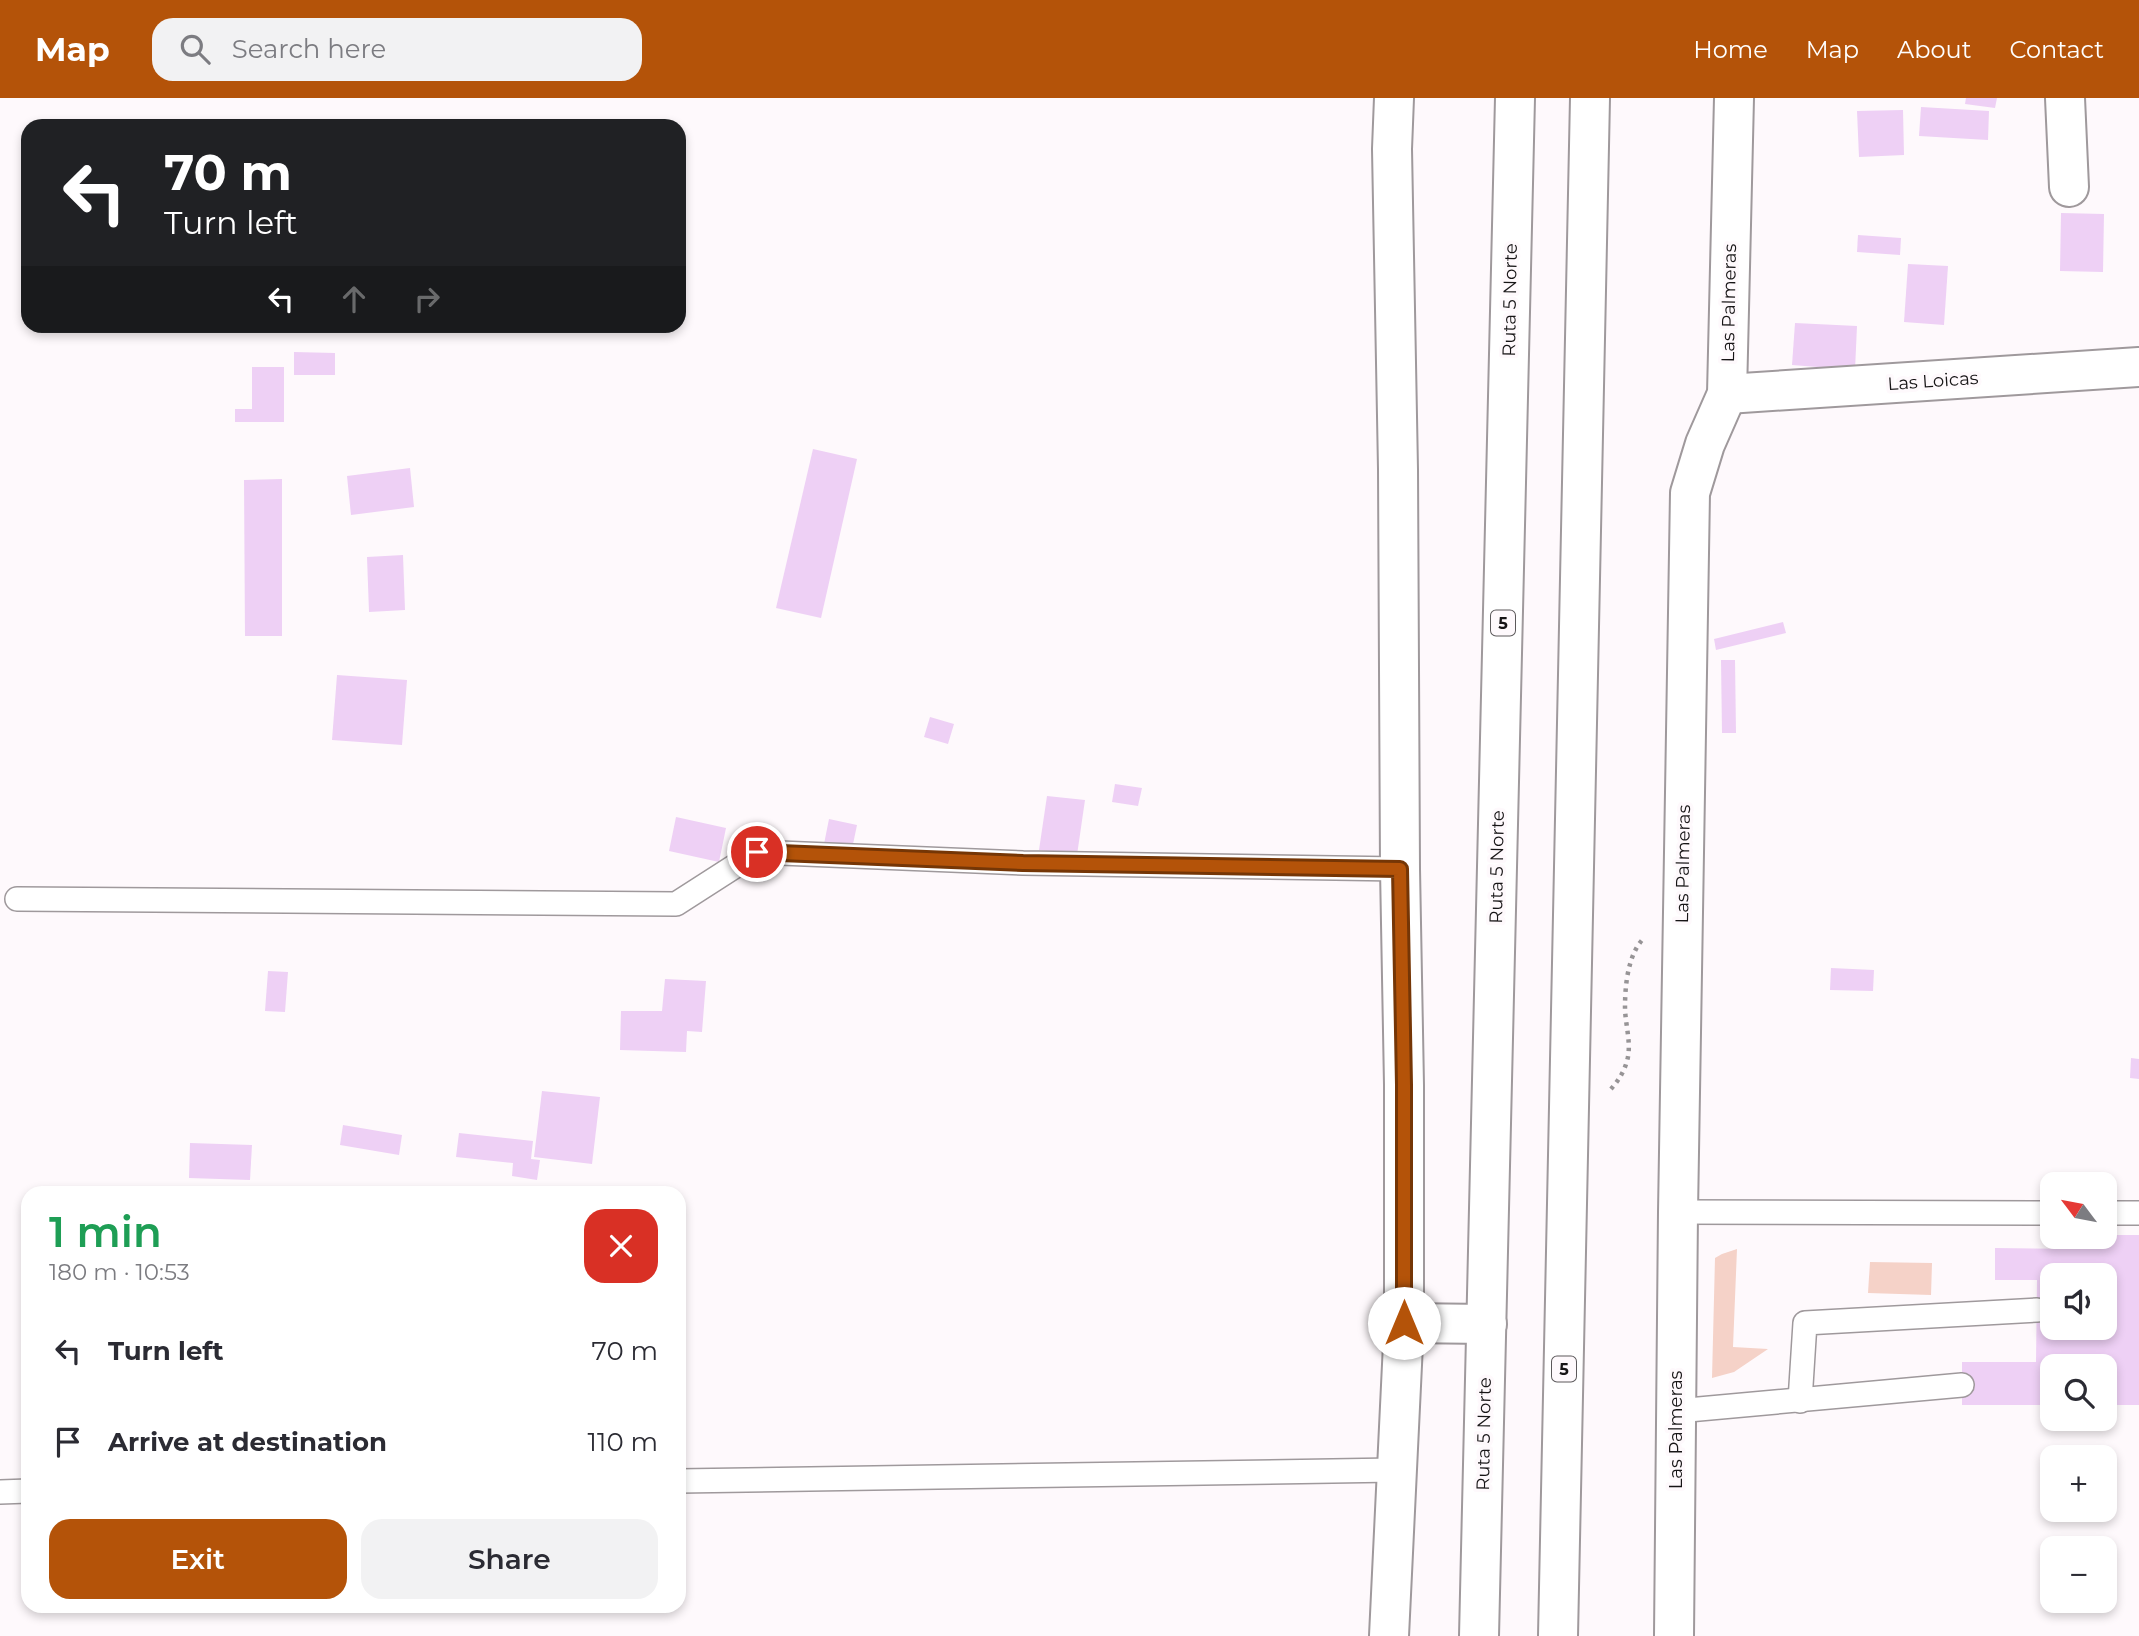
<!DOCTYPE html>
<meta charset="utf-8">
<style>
:root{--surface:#fff;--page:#f2f2f3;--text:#2b2b33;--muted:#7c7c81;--accent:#b45309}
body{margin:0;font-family:Montserrat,sans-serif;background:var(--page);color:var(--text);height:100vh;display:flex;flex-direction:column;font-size:26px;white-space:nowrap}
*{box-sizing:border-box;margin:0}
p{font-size:23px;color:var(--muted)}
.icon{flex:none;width:38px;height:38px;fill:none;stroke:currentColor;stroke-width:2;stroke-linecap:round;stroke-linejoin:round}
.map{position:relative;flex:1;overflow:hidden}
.sheet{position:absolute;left:21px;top:1088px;width:665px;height:427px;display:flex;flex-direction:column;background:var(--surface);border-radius:21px;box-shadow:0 4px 10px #0003}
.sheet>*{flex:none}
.guide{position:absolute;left:21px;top:21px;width:665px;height:214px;border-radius:21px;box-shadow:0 4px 10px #0003;background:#202124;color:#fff;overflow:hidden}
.needle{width:46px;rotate:302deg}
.controls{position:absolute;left:2040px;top:1074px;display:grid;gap:14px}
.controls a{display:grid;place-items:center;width:77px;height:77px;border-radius:14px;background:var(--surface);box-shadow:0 4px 10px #0003;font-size:35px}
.pin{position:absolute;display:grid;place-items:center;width:60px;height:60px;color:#fff;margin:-30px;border:4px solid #fff;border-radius:50%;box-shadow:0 2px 7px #0007}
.me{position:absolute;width:77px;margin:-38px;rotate:0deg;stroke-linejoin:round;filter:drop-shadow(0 0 5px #0008)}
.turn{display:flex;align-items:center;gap:24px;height:147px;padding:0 28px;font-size:32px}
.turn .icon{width:91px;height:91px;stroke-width:2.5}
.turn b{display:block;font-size:49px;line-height:60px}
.lanes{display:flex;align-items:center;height:66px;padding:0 28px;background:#0003;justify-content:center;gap:35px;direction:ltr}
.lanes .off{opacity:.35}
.round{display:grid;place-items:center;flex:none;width:74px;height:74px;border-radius:21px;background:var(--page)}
.overview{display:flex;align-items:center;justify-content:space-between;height:119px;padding:0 28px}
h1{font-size:42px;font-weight:600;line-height:52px;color:#1e9e55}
.action{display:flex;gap:14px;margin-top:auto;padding:14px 28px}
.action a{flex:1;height:80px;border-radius:21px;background:var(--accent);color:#fff;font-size:28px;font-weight:600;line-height:80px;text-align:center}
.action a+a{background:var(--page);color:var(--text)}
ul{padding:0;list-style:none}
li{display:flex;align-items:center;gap:21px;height:91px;padding:0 28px}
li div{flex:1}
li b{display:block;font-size:26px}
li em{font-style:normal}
header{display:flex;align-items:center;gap:42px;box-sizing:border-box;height:98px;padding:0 35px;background:var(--accent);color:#fff}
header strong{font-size:33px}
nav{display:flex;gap:38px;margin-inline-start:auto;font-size:24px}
.search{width:490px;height:63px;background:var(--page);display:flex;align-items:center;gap:18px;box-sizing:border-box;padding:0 24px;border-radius:21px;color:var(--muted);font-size:26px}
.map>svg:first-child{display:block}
.green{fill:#f5d2c8}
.building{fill:#eed0f5;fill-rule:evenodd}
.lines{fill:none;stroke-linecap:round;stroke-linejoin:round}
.lane-casing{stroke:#9f999c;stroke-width:26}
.street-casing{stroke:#9f999c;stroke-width:42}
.highway-casing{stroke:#9f999c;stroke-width:42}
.path{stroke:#979496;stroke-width:4.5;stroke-dasharray:3.5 5;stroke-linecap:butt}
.lane{stroke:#fff;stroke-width:23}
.street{stroke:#fff;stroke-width:38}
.highway{stroke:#fff;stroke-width:38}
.route-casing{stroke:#753606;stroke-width:18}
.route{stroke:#b45309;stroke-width:12}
.labels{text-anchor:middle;stroke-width:7;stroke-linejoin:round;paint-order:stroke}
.shield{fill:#fef9fc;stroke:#5c595b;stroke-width:2}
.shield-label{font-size:16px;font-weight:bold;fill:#171516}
.street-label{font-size:18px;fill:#171516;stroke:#fef9fc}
</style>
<header>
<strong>Map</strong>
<div class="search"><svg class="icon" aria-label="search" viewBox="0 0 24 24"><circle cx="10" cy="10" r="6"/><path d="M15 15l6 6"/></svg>Search here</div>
<nav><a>Home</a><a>Map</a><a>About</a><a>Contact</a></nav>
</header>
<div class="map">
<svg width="2139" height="1538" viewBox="0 0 2139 1538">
<rect width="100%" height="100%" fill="#fef9fc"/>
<g class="green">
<polygon points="1737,1151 1733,1249 1768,1251 1734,1274 1712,1280 1715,1160 1722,1156"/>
<polygon points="1870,1164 1932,1165 1931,1197 1868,1195"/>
</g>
<g class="building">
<polygon points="1966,0 1997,0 1995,10 1965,6"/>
<polygon points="1921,9 1989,13 1988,42 1919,38"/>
<polygon points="1903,12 1904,57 1859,59 1857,13"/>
<polygon points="2061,115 2104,116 2103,174 2060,173"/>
<polygon points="1858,137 1901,140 1900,157 1857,154"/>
<polygon points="1908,166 1948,168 1944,227 1904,224"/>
<polygon points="1795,225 1857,228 1855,272 1792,267"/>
<polygon points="294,254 335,255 335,277 294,277"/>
<polygon points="252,269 284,269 284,324 235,324 235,311 252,311"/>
<polygon points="813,351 857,361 821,520 776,510"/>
<polygon points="410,370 414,409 351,417 347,378"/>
<polygon points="282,381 282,538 245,538 244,382"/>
<polygon points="403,457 405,512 369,514 367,459"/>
<polygon points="1783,524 1786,535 1716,552 1714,541"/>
<polygon points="1721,562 1735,562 1736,635 1722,635"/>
<polygon points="337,577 407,582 402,647 332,642"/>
<polygon points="930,619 954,626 948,646 924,639"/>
<polygon points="1115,686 1142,690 1138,708 1112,704"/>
<polygon points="1047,698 1085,702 1077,757 1039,752"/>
<polygon points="676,719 726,730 719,764 669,753"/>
<polygon points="829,721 857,727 852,751 824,746"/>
<polygon points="1831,870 1874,872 1873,893 1830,892"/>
<polygon points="268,873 288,874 285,914 265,913"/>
<polygon points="665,881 706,883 702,934 687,933 686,954 620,952 621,913 662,913"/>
<polygon points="2131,960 2139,961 2139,981 2130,980"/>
<polygon points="542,993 600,999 592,1066 534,1059"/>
<polygon points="343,1027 402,1037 399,1057 340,1047"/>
<polygon points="459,1035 533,1043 531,1061 540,1062 537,1082 512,1078 513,1065 456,1059"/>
<polygon points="190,1045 252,1047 250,1082 189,1080"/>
<path d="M2105,1137H2139V1307H2105V1269H2053V1307H1962V1264H2036L2037,1182H1995V1150L2090,1151V1139H2105ZM2053,1178H2105V1230H2053Z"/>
</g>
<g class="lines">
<g class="lane-casing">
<g id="lane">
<polyline points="17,801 676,806 757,754 1023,765 1400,771"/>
<polyline points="1678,1114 2053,1115"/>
<polyline points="2105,1115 2139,1115"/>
<polyline points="1800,1303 1805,1225 2037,1212"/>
<polyline points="1677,1313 1962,1287"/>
<polyline points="679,1383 1395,1372"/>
<polyline points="0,1394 28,1393"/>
</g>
</g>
<g class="street-casing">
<g id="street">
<polyline points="2065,0 2069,89"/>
<polyline points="1727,296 2139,269"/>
<polyline points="1404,1225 1487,1226"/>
<polyline points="1389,1538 1404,1225 1404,987 1400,771 1398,371 1392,51 1394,0"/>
<polyline points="1674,1538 1678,1114 1690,395 1705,346 1727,296 1734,0"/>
</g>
</g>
<g class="highway-casing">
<g id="highway">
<polyline points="1479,1538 1515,0"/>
<polyline points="1558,1538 1590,0"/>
</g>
</g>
<path class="path" d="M1611,991C1618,983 1624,974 1627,963C1632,946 1625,926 1625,909C1625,887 1628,857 1643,841"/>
<use href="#lane" class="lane"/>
<use href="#street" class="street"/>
<use href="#highway" class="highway"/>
</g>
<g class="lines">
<g class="route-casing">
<polyline id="route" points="757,754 1023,765 1400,771 1404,987 1404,1225"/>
</g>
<use href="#route" class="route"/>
</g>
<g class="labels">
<g class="shield">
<rect x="1491" y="512.5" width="24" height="25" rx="5"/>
<rect x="1552" y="1258.5" width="24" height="25" rx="5"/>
</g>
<g class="shield-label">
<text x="1503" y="531">5</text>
<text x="1564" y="1277">5</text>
</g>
<g class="street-label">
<text transform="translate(1510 202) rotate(-89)" y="6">Ruta 5 Norte</text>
<text transform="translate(1729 205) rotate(-89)" y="6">Las Palmeras</text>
<text transform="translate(1933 283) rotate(-4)" y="6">Las Loicas</text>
<text transform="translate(1683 766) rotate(-89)" y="6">Las Palmeras</text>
<text transform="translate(1497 769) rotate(-89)" y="6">Ruta 5 Norte</text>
<text transform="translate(1676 1332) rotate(-90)" y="6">Las Palmeras</text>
<text transform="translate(1484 1336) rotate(-89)" y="6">Ruta 5 Norte</text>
</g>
</g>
</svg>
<div class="controls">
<a><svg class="needle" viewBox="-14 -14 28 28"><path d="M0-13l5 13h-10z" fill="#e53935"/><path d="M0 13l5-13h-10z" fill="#7c7c81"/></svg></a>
<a><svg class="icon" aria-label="sound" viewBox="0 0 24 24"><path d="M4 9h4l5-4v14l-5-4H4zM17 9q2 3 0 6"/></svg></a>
<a><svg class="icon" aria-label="search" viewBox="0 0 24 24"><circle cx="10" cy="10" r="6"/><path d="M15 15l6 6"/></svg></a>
<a>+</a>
<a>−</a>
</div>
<div class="pin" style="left:757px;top:754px;background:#d93025"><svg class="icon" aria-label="arrive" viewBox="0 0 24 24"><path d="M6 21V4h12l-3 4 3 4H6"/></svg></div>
<svg class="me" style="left:1404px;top:1225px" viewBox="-20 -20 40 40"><circle r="19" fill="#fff"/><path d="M0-13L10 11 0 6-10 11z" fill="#b45309"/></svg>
<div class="guide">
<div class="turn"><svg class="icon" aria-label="left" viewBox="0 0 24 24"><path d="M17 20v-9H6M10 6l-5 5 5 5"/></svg><div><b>70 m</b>Turn left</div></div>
<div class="lanes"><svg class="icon" aria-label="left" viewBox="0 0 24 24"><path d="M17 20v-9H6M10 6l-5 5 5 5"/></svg><svg class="icon off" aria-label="ahead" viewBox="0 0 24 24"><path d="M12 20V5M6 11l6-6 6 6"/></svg><svg class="icon off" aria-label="right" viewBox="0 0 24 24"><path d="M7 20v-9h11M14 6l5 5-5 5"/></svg></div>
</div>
<section class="sheet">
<div class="overview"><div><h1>1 min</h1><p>180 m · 10:53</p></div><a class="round" style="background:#d93025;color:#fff"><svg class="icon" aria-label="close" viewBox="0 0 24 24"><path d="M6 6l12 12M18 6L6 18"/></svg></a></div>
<ul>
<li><svg class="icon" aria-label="left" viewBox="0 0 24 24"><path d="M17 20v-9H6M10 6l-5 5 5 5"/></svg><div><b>Turn left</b></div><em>70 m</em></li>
<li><svg class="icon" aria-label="arrive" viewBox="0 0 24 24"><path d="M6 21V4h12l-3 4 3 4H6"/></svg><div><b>Arrive at destination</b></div><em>110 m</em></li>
</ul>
<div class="action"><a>Exit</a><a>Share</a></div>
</section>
</div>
